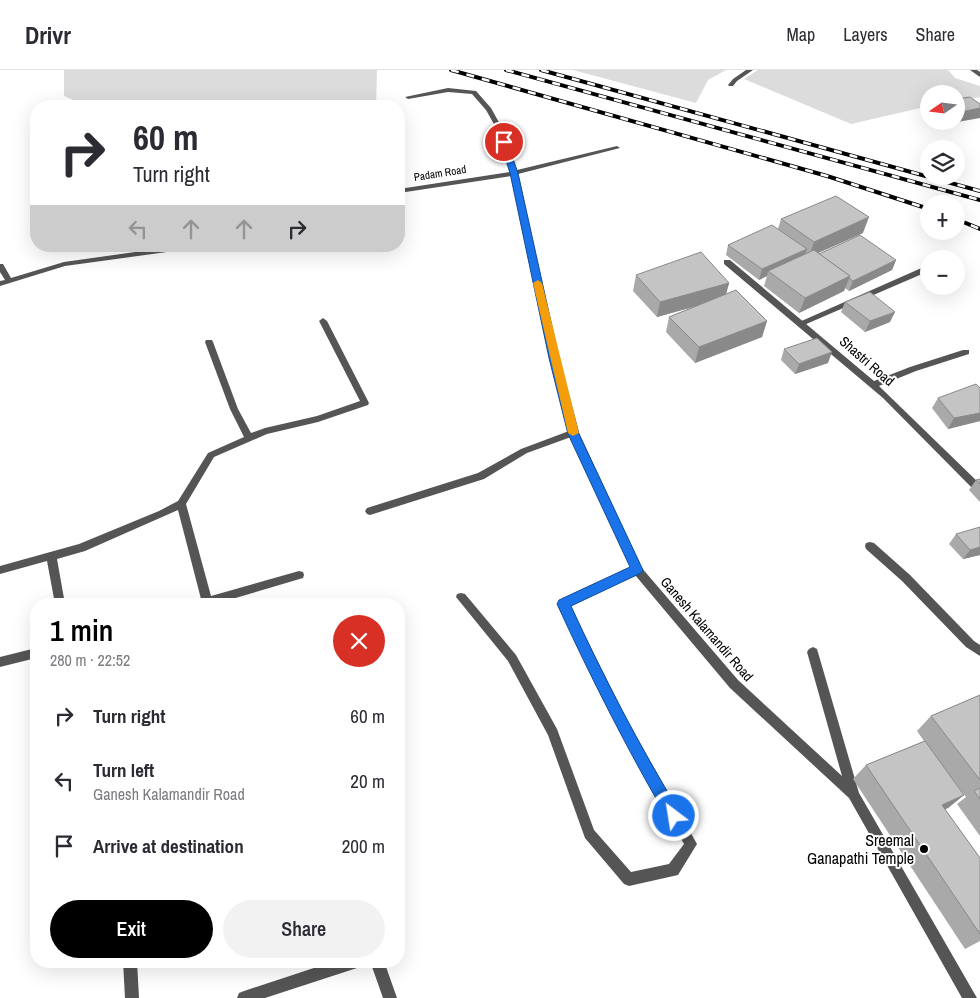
<!DOCTYPE html>
<meta charset="utf-8">
<style>
:root{--surface:#fff;--page:#f2f2f3;--text:#2b2b33;--muted:#7c7c81;--line:#e1e1e2;--accent:#000}
body{margin:0;font-family:"Archivo Narrow",sans-serif;background:var(--page);color:var(--text);height:100vh;display:flex;flex-direction:column;font-size:19px;white-space:nowrap}
*{box-sizing:border-box;margin:0}
p{font-size:16px;color:var(--muted)}
.icon{flex:none;width:28px;height:28px;fill:none;stroke:currentColor;stroke-width:2;stroke-linecap:round;stroke-linejoin:round}
.map{position:relative;flex:1;overflow:hidden}
.panel{position:absolute;left:30px;top:528px;width:375px;height:370px;display:flex;flex-direction:column;background:var(--surface);border-radius:20px;box-shadow:0 5px 20px #0002}
.panel>*{flex:none}
.banner{position:absolute;left:30px;top:30px;width:375px;height:152px;border-radius:20px;box-shadow:0 5px 20px #0002;background:#fff;color:var(--text);overflow:hidden}
.needle{width:32px;rotate:256deg}
.buttons{position:absolute;left:920px;top:15px;display:grid;gap:10px}
.buttons a{display:grid;place-items:center;width:45px;height:45px;border-radius:50%;background:var(--surface);box-shadow:0 5px 20px #0002;font-size:25px}
.pin{position:absolute;display:grid;place-items:center;width:42px;height:42px;color:#fff;margin:-21px;border:2px solid #fff;border-radius:50%;box-shadow:0 1px 5px #0007}
.me{position:absolute;width:55px;margin:-28px;rotate:329deg;stroke-linejoin:round;filter:drop-shadow(0 0 4px #0008)}
.turn{display:flex;align-items:center;gap:18px;height:105px;padding:0 20px;font-size:22px}
.turn .icon{width:65px;height:65px;stroke-width:2.5}
.turn b{display:block;font-size:35px;line-height:42px}
.lanes{display:flex;align-items:center;height:48px;padding:0 20px;background:#0003;justify-content:center;gap:25px;direction:ltr}
.lanes .off{opacity:.35}
.round{display:grid;place-items:center;flex:none;width:52px;height:52px;border-radius:26px;background:var(--page)}
.summary{display:flex;align-items:center;justify-content:space-between;height:85px;padding:0 20px}
h1{font-size:30px;font-weight:600;line-height:38px;color:var(--accent)}
.action{display:flex;gap:10px;margin-top:auto;padding:10px 20px}
.action a{flex:1;height:58px;border-radius:30px;background:var(--accent);color:#fff;font-size:20px;font-weight:600;line-height:58px;text-align:center}
.action a+a{background:var(--page);color:var(--text)}
ul{padding:0;list-style:none}
li{display:flex;align-items:center;gap:15px;height:65px;padding:0 20px}
li div{flex:1}
li b{display:block;font-size:19px}
li em{font-style:normal}
header{display:flex;align-items:center;gap:30px;box-sizing:border-box;height:70px;padding:0 25px;background:var(--surface);border-bottom:1px solid var(--line)}
header strong{font-size:24px}
nav{display:flex;gap:28px;margin-inline-start:auto;font-size:18px}
.map>svg:first-child{display:block}
.green{fill:#dcdcdc}
.lines{fill:none;stroke-linecap:round;stroke-linejoin:round}
.lane{fill:#555;fill-rule:evenodd}
.street{fill:#555;fill-rule:evenodd}
.rail-casing{stroke:#000;stroke-width:4}
.rail{stroke:#fff;stroke-width:2.5;stroke-dasharray:8;stroke-linecap:butt}
.wall{fill:#a9a9a9}
.shaded-wall{fill:#898989}
.building{fill:#c4c4c4;stroke:#898989}
.route{fill:#1a73e8;stroke:#114b97}
.slow{fill:#f59e0b}
.poi-dot{fill:#000;stroke:#fff;stroke-width:2}
.labels{text-anchor:middle;stroke-width:4;stroke-linejoin:round;paint-order:stroke}
.far-street-label{font-size:11px;fill:#000;stroke:#fff}
.street-label{font-size:14px;fill:#000;stroke:#fff}
.near-poi-label{font-size:16px;fill:#000;stroke:#fff;text-anchor:end}
</style>
<header>
<strong>Drivr</strong>
<nav><a>Map</a><a>Layers</a><a>Share</a></nav>
</header>
<div class="map">
<svg width="980" height="928" viewBox="0 0 980 928">
<rect width="100%" height="100%" fill="#fff"/>
<g class="green">
<polygon points="64,0 377,0 376,36 73,36 73,30 64,26"/>
<polygon points="573,0 726,0 708,10 696,33"/>
<polygon points="758,0 948,0 955,8 980,16 980,27 956,32 956,24 929,24 929,36 851,54 744,9"/>
</g>
<g class="lines">
<polygon class="lane" points="926,196 929,196 929,201 804,255 801,256 797,253"/>
<g class="street">
<polygon points="746,0 753,0 737,11 733,16 729,16 728,15 733,9"/>
<polygon points="970,0 977,0 980,2 980,7"/>
<polygon points="448,18 476,21 491,38 501,56 517,100 617,76 620,78 518,104 558,288 579,363 641,497 738,610 842,706 807,582 809,579 813,577 817,579 859,723 977,928 962,928 849,728 730,618 635,505 570,536 628,652 697,774 678,805 629,816 624,814 585,768 548,665 508,591 456,527 457,524 461,523 465,524 516,585 557,659 594,760 631,802 669,794 684,774 620,659 559,534 560,531 631,498 571,367 527,383 484,409 370,445 367,444 365,441 367,438 478,403 521,379 569,361 550,288 511,106 399,123 399,119 510,102 495,56 486,40 472,24 448,22 408,29 405,27"/>
<polygon points="178,176 200,176 196,178 65,196 0,216 0,211 5,210 0,202 0,194 3,194 11,208 64,192"/>
<polygon points="724,190 730,190 874,311 910,297 963,280 969,280 969,284 916,301 879,316 980,414 980,424 977,423 883,328 724,194"/>
<polygon points="323,248 327,251 369,333 368,335 318,352 267,364 214,387 186,434 211,526 299,501 303,502 304,505 303,508 215,534 194,534 195,531 201,529 178,440 85,481 57,489 65,534 55,534 47,491 0,504 0,496 79,474 159,441 178,431 208,383 244,367 230,339 205,272 206,270 212,270 213,272 238,339 251,363 265,358 317,346 360,331 319,251"/>
<polygon points="870,472 874,473 910,505 974,571 980,575 980,586 966,577 902,511 866,479 865,476 866,473"/>
<polygon points="36,578 36,588 0,597 0,587"/>
<polygon points="123,891 137,891 139,928 125,928"/>
<polygon points="335,891 364,891 362,896 357,898 265,928 237,928 239,923 244,921"/>
<polygon points="370,891 384,891 397,928 383,928"/>
</g>
<g class="rail-casing">
<g id="rail">
<polyline points="451,0 827,106 929,139"/>
<polyline points="506,0 980,130"/>
<polyline points="541,0 980,121"/>
<polyline points="956,149 980,159"/>
</g>
</g>
<use href="#rail" class="rail"/>
</g>
<g class="wall">
<polygon points="781,149 863,163 818,183 819,184 896,190 892,200 849,221 845,218 844,221 799,243 764,216 767,206 759,210 726,185 728,175 778,159"/>
<polygon points="636,205 729,213 726,224 767,251 762,267 695,293 666,262 669,247 693,237 657,247 633,221"/>
<polygon points="845,232 890,252 865,262 841,242"/>
<polygon points="784,279 828,293 795,304 781,290"/>
<polygon points="980,318 980,351 948,359 932,338 938,328"/>
<polygon points="980,409 980,432 969,420 976,410"/>
<polygon points="956,464 980,485 963,489 949,474"/>
<polygon points="980,625 980,766 957,734 966,727 947,702 964,725 948,738 945,739 980,788 980,871 965,879 853,709 866,695 924,671 917,661 931,646"/>
</g>
<g class="shaded-wall">
<polygon points="980,38 980,48 952,53 953,51 956,51 956,43"/>
<polygon points="869,147 863,163 809,187 814,172"/>
<polygon points="807,179 803,190 768,201 767,206 759,210 762,199"/>
<polygon points="896,190 892,200 849,221 853,211"/>
<polygon points="850,206 844,221 799,243 805,228"/>
<polygon points="729,213 725,228 657,247 660,232"/>
<polygon points="895,242 890,252 865,262 870,251"/>
<polygon points="767,251 762,267 695,293 699,277"/>
<polygon points="832,282 828,293 795,304 799,294"/>
<polygon points="980,343 980,351 948,359 954,348"/>
<polygon points="980,477 980,485 963,489 970,480"/>
<polygon points="964,725 948,738 926,748 942,735"/>
</g>
<g class="building">
<polygon points="970,27 980,34 980,38 956,43 956,29"/>
<polygon points="836,126 869,147 814,172 781,149"/>
<polygon points="772,155 807,179 762,199 728,175"/>
<polygon points="860,165 896,190 853,211 849,208 850,206 819,184"/>
<polygon points="814,180 850,206 805,228 768,201"/>
<polygon points="701,182 729,213 660,232 636,205"/>
<polygon points="736,220 767,251 699,277 669,247"/>
<polygon points="870,222 895,242 870,251 845,232"/>
<polygon points="817,268 832,282 799,294 784,279"/>
<polygon points="976,314 980,318 980,343 954,348 938,328"/>
<polygon points="980,409 980,414 976,410"/>
<polygon points="980,457 980,477 970,480 956,464"/>
<polygon points="980,625 980,710 931,646"/>
<polygon points="925,671 964,725 942,735 980,788 980,864 866,695"/>
<polygon points="980,718 980,729 974,721"/>
</g>
<path class="route" d="M504,69L507,72L518,103L559,288L579,364L643,500L641,503L571,536C603,606 639,675 679,741L681,746L679,751L674,753L669,751C628,681 591,608 557,534L559,530L630,497L568,364L549,288L510,103L500,72Z"/>
<polygon class="slow" points="538,210 542,213 579,363 573,366 568,363 533,213"/>
<circle class="poi-dot" cx="924" cy="779" r="5"/>
<g class="labels">
<g class="far-street-label">
<text transform="translate(440 103) rotate(-9)" y="4">Padam Road</text>
</g>
<g class="street-label">
<text transform="translate(867 291) rotate(41)" y="5">Shastri Road</text>
<text transform="translate(707 559) rotate(49)" y="5">Ganesh Kalamandir Road</text>
</g>
<g class="near-poi-label">
<text x="914" y="776">Sreemal<tspan x="914" dy="18">Ganapathi Temple</tspan></text>
</g>
</g>
</svg>
<div class="buttons">
<a><svg class="needle" viewBox="-14 -14 28 28"><path d="M0-13l5 13h-10z" fill="#e53935"/><path d="M0 13l5-13h-10z" fill="#7c7c81"/></svg></a>
<a><svg class="icon" aria-label="layers" viewBox="0 0 24 24"><path d="M12 4l9 5-9 5-9-5zM3 14l9 5 9-5"/></svg></a>
<a>+</a>
<a>−</a>
</div>
<div class="pin" style="left:504px;top:72px;background:#d93025"><svg class="icon" aria-label="arrive" viewBox="0 0 24 24"><path d="M6 21V4h12l-3 4 3 4H6"/></svg></div>
<svg class="me" style="left:674px;top:746px" viewBox="-20 -20 40 40"><circle r="17" fill="#1a73e8" stroke="#fff" stroke-width="3"/><path d="M0-11L8 9 0 5-8 9z" fill="#fff"/></svg>
<div class="banner">
<div class="turn"><svg class="icon" aria-label="right" viewBox="0 0 24 24"><path d="M7 20v-9h11M14 6l5 5-5 5"/></svg><div><b>60 m</b>Turn right</div></div>
<div class="lanes"><svg class="icon off" aria-label="left" viewBox="0 0 24 24"><path d="M17 20v-9H6M10 6l-5 5 5 5"/></svg><svg class="icon off" aria-label="ahead" viewBox="0 0 24 24"><path d="M12 20V5M6 11l6-6 6 6"/></svg><svg class="icon off" aria-label="ahead" viewBox="0 0 24 24"><path d="M12 20V5M6 11l6-6 6 6"/></svg><svg class="icon" aria-label="right" viewBox="0 0 24 24"><path d="M7 20v-9h11M14 6l5 5-5 5"/></svg></div>
</div>
<section class="panel">
<div class="summary"><div><h1>1 min</h1><p>280 m · 22:52</p></div><a class="round" style="background:#d93025;color:#fff"><svg class="icon" aria-label="close" viewBox="0 0 24 24"><path d="M6 6l12 12M18 6L6 18"/></svg></a></div>
<ul>
<li><svg class="icon" aria-label="right" viewBox="0 0 24 24"><path d="M7 20v-9h11M14 6l5 5-5 5"/></svg><div><b>Turn right</b></div><em>60 m</em></li>
<li><svg class="icon" aria-label="left" viewBox="0 0 24 24"><path d="M17 20v-9H6M10 6l-5 5 5 5"/></svg><div><b>Turn left</b><p>Ganesh Kalamandir Road</p></div><em>20 m</em></li>
<li><svg class="icon" aria-label="arrive" viewBox="0 0 24 24"><path d="M6 21V4h12l-3 4 3 4H6"/></svg><div><b>Arrive at destination</b></div><em>200 m</em></li>
</ul>
<div class="action"><a>Exit</a><a>Share</a></div>
</section>
</div>
